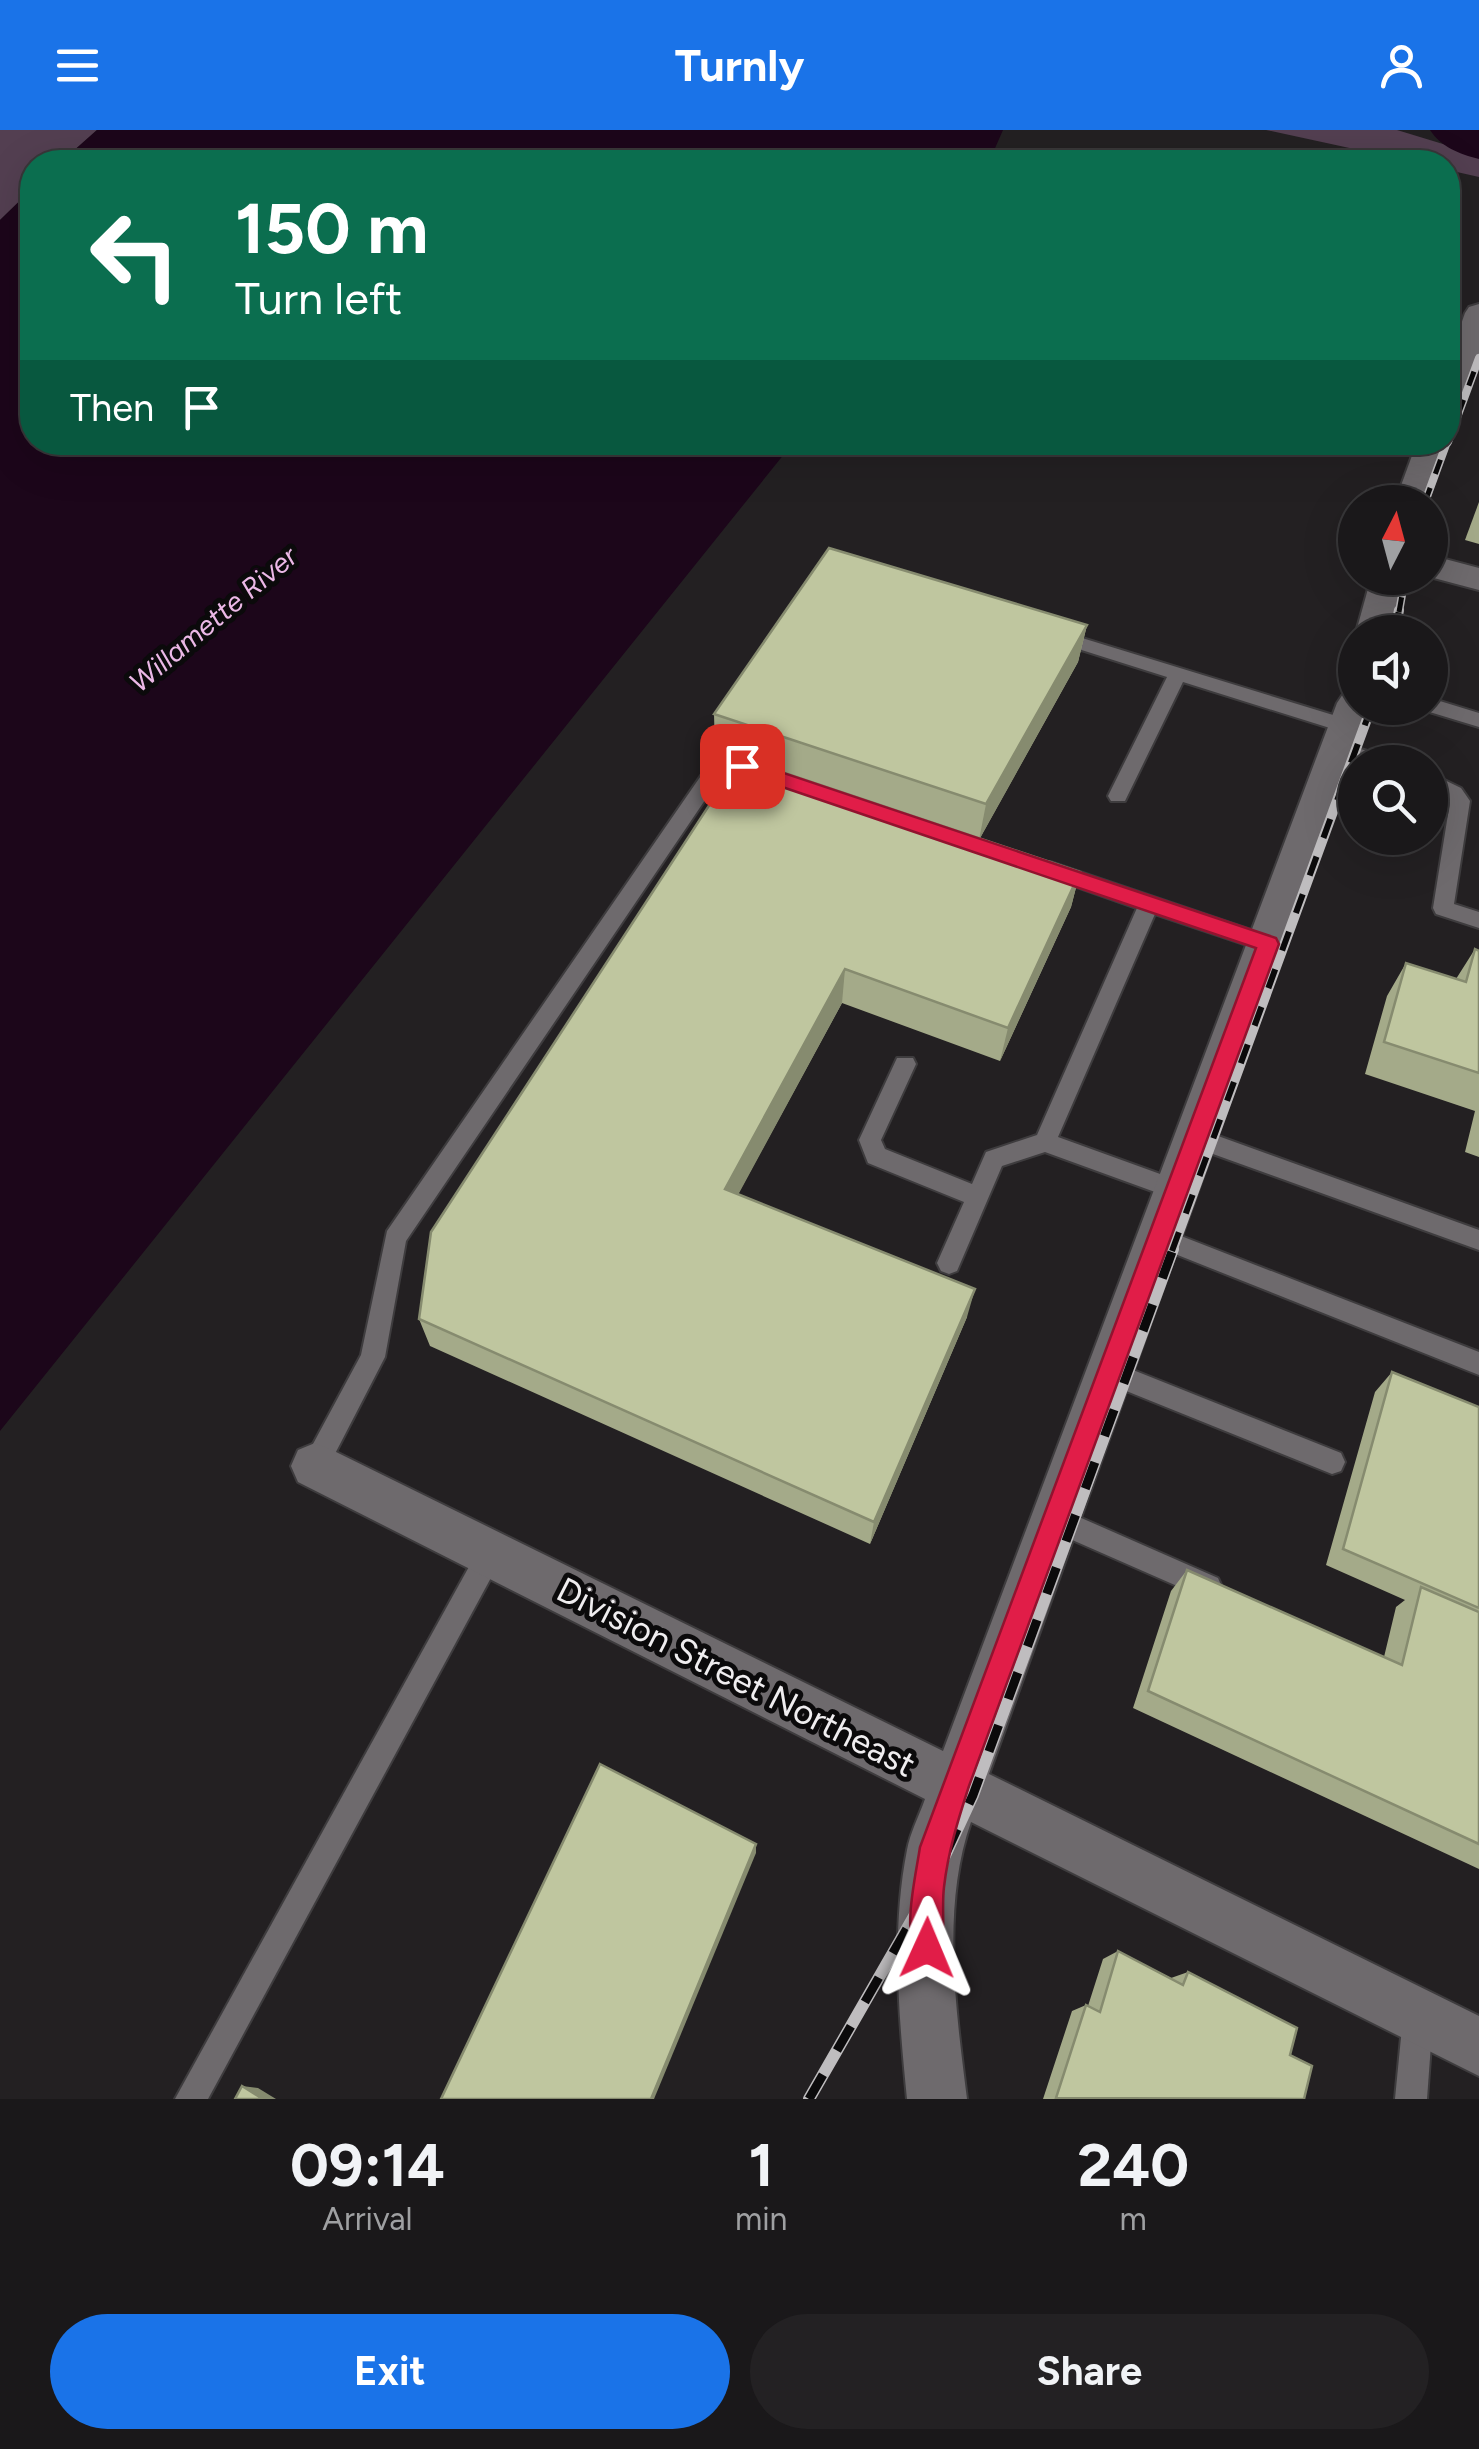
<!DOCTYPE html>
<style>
:root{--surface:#1a181a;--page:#232123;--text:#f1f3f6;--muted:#9fa0a2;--line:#383739;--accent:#1a73e8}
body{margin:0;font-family:Figtree,sans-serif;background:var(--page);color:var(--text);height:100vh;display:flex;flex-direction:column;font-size:38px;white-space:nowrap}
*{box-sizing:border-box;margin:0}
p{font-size:32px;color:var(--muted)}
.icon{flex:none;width:55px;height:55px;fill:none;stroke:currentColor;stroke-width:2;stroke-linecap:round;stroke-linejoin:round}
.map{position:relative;height:1969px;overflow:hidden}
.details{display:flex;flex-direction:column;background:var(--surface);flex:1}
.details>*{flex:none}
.guide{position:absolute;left:20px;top:20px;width:1440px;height:305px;border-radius:40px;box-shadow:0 10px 40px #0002,0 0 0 2px var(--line);background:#0b6e4f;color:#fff;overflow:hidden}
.needle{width:65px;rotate:6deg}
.tools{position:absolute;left:1338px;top:355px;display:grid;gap:20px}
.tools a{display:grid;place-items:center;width:110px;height:110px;border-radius:50%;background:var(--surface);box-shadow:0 10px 40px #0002,0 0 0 2px var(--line);font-size:50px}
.pin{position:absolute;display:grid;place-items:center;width:85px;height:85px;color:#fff;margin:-42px;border-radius:20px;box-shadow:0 5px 15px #0006}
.me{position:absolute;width:110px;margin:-55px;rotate:1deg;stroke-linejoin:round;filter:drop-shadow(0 0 8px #0008)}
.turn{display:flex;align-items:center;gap:35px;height:210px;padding:0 50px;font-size:45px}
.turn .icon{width:130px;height:130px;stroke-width:2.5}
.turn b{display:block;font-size:70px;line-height:85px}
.then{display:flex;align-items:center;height:95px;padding:0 50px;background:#0003;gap:20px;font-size:38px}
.eta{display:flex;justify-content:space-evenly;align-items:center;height:170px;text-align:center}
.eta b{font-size:60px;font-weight:700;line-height:70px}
.action{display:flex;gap:20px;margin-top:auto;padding:20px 50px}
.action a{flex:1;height:115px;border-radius:60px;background:var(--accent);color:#fff;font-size:40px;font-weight:700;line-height:115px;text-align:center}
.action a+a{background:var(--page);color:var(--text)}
header{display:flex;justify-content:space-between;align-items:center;height:130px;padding:0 50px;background:var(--accent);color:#fff;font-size:45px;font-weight:700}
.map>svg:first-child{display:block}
.green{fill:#533f51}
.water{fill:#1c061a}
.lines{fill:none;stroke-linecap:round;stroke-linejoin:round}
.river{fill:#1c061a;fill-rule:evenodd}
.lane-casing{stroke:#3e3c3e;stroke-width:4}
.street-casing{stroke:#3e3c3e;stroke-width:4}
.lane{fill:#6e6a6d;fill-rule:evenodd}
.street{fill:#6e6a6d;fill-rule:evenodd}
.rail-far2-casing{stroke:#bfbdbf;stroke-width:8}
.rail-far1-casing{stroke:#bfbdbf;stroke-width:10}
.rail-casing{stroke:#bfbdbf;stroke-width:12}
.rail-far2{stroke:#0b0a0b;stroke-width:5;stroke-dasharray:15;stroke-linecap:butt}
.rail-far1{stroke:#0b0a0b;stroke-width:6;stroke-dasharray:20;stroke-linecap:butt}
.rail{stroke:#0b0a0b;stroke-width:9;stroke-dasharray:28;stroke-linecap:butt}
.wall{fill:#a4aa89}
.shaded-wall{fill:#868b6f}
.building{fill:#bfc69f;stroke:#868b6f;stroke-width:2.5}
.route{fill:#e11d48;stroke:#92132f;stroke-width:2.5}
.labels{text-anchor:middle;stroke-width:10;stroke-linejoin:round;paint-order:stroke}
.far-water-label{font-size:28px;font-style:italic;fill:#ebb8e6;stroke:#0b0a0b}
.near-street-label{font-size:35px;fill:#efedef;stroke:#0b0a0b}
</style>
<header><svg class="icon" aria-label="menu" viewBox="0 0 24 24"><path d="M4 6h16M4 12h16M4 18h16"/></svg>Turnly<svg class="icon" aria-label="person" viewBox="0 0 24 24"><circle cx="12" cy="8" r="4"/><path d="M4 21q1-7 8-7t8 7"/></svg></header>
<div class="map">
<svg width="1479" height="1969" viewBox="0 0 1479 1969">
<rect width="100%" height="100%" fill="#232022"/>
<g class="green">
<polygon points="0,0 97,0 61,32 32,32 32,59 0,90"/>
<polygon points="1266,0 1397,0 1479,25 1479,47 1448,40 1448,32 1414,32"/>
</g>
<g class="water">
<polygon points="97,0 1003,0 989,32 61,32"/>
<polygon points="32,59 32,312 793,313 0,1301 0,90"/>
</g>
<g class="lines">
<path class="river" d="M1430,0H1479V29C1459,24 1441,17 1430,0Z"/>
<g class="lane-casing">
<g id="lane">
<polygon points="1056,500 1356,592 1358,597 1349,604 1183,552 1125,671 1111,671 1108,666 1167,547 1050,510 1050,502"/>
<polygon points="1430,568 1479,583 1479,597 1423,580 1430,578"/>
<polygon points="1341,613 1387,627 1390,632 1359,632 1334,625 1331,620"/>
<polygon points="742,629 771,638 774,643 764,650 742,643 720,648 406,1111 385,1227 324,1345 315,1348 306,1345 302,1336 306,1327 361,1225 387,1101 707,637"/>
<polygon points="1430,643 1461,658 1470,671 1454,774 1479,782 1479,798 1436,784 1433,778 1450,672 1430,659"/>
<polygon points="1050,732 1275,808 1278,814 1268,822 1155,784 1058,1007 1185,1053 1189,1060 1185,1067 1177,1070 1045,1022 1002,1036 957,1141 949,1144 941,1141 937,1133 964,1072 868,1033 859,1010 897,928 913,928 916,934 881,1010 885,1019 972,1054 986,1022 1037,1005 1137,778 1043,745 1040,740"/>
<polygon points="1196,998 1479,1100 1479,1120 1188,1015 1185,1008 1188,1001"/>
<polygon points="1158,1097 1479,1222 1479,1245 1150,1114 1146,1107 1150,1100"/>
<polygon points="1108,1230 1341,1323 1345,1332 1341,1341 1332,1344 1099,1250 1096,1242 1099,1234"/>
<polygon points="1054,1376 1218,1448 1222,1457 1218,1466 1209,1470 1045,1398 1041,1389 1045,1380"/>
<polygon points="490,1411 499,1415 503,1424 499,1433 208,1969 175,1969 481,1415"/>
<polygon points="1418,1872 1429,1876 1433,1887 1427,1969 1395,1969 1403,1887 1407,1876"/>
</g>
</g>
<g class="street-casing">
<g id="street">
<polygon points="1479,174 1479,225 1463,271 1459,277 1448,280 1448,231 1465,183 1469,177"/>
<polygon points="1448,311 1448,312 1427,372 1395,372 1417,312"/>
<polygon points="1430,425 1479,438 1479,460 1430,447"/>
<polygon points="1371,448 1404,448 1390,502 1356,502"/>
<path d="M1355,561V578H1371L989,1644L1479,1886V1946L971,1692C941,1777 956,1881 967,1969H907C899,1888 891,1801 907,1720C910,1703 919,1686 925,1669L298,1352L291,1336L298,1320L315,1313L332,1320L943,1621L1337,573L1343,564Z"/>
</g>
</g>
<use href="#lane" class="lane"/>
<use href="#street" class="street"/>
<g class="rail-far2-casing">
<g id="rail-far2">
<polyline points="1448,312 1479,228"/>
<polyline points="1425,372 1447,312"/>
<polyline points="1399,482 1405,448"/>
</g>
</g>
<g class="rail-far1-casing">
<g id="rail-far1">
<polyline points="1395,502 1399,480"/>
<polyline points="1172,1121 1371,578"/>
</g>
</g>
<g class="rail-casing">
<polyline id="rail" points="809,1969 928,1762 973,1665 1173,1119"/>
</g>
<use href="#rail-far2" class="rail-far2"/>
<use href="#rail-far1" class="rail-far1"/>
<use href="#rail" class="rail"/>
</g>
<g class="wall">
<polygon points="1479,372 1479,414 1465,410"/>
<polygon points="1087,495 1078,532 980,708 1080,742 1071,777 1000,931 842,873 738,1064 967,1187 870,1414 430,1216 419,1189 740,629 715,621 714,584"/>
<polygon points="1475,819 1479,821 1479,1027 1465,1022 1475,981 1365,944 1387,866 1406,833 1456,849"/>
<polygon points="1392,1242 1479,1277 1479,1739 1133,1578 1171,1461 1187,1440 1384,1527 1396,1477 1405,1470 1326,1435 1375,1262"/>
<polygon points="1118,1821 1171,1848 1188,1842 1290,1925 1304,1969 1043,1969 1072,1881 1086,1875 1088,1876 1103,1829"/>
</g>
<g class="shaded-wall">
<polygon points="1087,495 1078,532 979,710 986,674"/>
<polygon points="1080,742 1071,777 1000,931 1008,898"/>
<polygon points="845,839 842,873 725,1089 725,1059"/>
<polygon points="975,1159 967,1187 870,1414 874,1392"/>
<polygon points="756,1714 756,1723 654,1969 651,1969"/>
<polygon points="242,1956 258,1958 276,1969 263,1969"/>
</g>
<g class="building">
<polygon points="829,418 1087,495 986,674 714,584"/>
<polygon points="740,628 1080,742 1008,898 845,839 725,1059 975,1159 874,1392 419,1189 431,1102"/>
<polygon points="1475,819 1479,821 1479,943 1384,912 1406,833 1466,852"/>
<polygon points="1392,1242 1479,1277 1479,1478 1343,1419"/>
<polygon points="1187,1440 1402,1535 1421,1457 1479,1482 1479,1714 1148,1561"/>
<polygon points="600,1634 756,1714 651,1969 441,1969"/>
<polygon points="1118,1821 1183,1855 1188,1842 1297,1898 1290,1925 1312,1936 1304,1969 1056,1968 1086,1875 1100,1882"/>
<polygon points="242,1956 263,1969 235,1969"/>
</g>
<path class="route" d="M742,629L1276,808L1279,814L969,1656C958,1690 948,1722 944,1757C941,1781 947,1807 938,1829L927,1833L916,1829C903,1797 915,1750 920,1717L1256,818L735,641V631Z"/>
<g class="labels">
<g class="far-water-label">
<text transform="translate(213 489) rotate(-40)" y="10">Willamette River</text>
</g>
<g class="near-street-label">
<text transform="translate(736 1547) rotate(27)" y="12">Division Street Northeast</text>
</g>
</g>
</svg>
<div class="tools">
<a><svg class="needle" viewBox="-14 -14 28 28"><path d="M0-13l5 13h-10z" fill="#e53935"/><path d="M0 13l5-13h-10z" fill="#9fa0a2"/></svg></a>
<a><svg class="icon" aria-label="sound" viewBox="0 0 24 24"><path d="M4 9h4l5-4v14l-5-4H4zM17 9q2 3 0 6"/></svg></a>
<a><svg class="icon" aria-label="search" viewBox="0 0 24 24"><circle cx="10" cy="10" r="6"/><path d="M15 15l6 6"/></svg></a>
</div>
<div class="pin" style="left:742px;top:636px;background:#d93025"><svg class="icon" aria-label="arrive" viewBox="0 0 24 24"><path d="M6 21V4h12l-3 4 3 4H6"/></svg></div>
<svg class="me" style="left:927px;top:1818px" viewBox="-20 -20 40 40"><path d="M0-17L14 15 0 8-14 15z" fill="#e11d48" stroke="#fff" stroke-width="4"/></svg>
<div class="guide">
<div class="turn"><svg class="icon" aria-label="left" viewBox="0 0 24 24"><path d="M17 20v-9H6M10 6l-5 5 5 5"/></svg><div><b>150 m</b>Turn left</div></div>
<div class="then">Then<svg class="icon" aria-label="arrive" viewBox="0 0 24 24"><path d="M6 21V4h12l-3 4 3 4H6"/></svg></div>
</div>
</div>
<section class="details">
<div class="eta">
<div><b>09:14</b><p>Arrival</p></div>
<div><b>1</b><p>min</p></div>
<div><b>240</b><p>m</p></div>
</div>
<div class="action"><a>Exit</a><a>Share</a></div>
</section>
